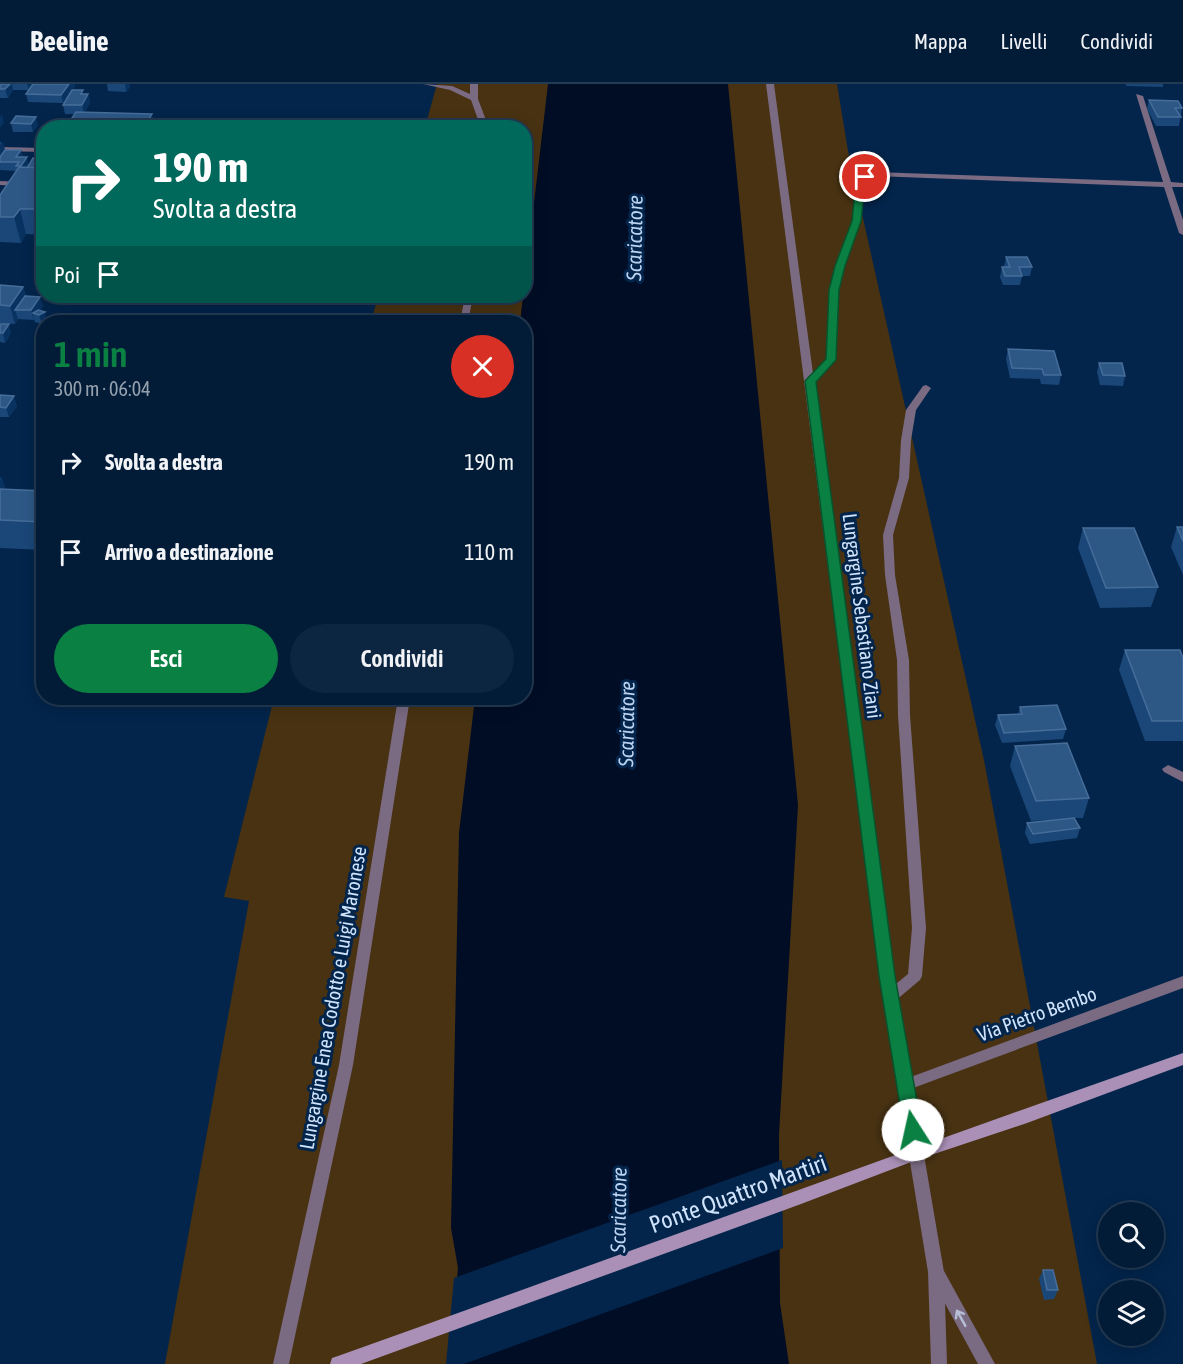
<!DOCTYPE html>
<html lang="it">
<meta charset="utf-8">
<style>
:root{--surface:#021c38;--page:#0c2540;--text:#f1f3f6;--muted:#96a1ae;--line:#233a53;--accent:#0b8043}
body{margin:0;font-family:"Asap Condensed",sans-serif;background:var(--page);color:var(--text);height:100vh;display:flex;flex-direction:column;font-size:22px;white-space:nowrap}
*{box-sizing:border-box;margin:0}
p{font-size:20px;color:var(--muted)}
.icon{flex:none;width:33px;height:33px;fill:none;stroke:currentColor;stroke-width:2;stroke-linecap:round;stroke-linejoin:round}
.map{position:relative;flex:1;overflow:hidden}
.details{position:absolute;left:36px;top:231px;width:496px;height:390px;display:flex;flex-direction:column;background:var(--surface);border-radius:24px;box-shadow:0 3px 15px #0003,0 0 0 2px var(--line)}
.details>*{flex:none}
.top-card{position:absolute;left:36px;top:36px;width:496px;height:183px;border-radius:24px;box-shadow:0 3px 15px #0003,0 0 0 2px var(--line);background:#00695c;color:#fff;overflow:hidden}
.buttons{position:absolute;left:1098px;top:1118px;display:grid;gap:12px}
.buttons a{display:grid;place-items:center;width:66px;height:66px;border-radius:50%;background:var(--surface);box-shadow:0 3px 15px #0003,0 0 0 2px var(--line);font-size:30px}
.pin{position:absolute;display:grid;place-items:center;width:51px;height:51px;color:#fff;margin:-26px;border:3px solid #fff;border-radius:50%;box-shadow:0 2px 6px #0007}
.me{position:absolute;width:66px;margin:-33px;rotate:350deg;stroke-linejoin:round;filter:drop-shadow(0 0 4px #0008)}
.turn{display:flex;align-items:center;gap:21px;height:126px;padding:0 18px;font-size:27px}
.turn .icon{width:78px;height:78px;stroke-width:2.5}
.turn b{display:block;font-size:42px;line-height:51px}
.then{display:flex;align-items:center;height:57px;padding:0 18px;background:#0003;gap:12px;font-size:22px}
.round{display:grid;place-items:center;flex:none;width:63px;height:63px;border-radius:32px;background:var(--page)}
.summary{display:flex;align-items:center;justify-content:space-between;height:102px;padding:0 18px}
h1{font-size:36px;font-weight:600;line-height:45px;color:var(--accent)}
.primary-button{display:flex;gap:12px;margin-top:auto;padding:12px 18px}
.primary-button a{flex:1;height:69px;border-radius:36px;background:var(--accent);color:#fff;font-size:24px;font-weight:600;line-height:69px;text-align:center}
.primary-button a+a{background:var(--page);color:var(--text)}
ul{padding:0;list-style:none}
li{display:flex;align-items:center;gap:18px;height:90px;padding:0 18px}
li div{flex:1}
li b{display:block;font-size:22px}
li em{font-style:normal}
header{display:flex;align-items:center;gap:36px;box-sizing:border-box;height:84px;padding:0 30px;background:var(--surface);border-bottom:2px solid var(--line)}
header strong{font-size:28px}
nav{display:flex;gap:33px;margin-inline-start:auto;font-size:21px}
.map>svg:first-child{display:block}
.green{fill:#483212}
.water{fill:#000d25}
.pier{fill:#03254b}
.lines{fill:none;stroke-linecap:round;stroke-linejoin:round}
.service{fill:#7a6a82;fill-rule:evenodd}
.minor{fill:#7a6a82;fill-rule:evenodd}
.tertiary{fill:#7a6a82;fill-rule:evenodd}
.secondary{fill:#aa90b7;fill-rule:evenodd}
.wall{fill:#1a4778}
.shaded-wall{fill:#083260}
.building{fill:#2d5886;stroke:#466d99;stroke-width:1.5}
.oneway{stroke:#b6bfd7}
.route{fill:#0b8043;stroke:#07532c;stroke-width:1.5}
.labels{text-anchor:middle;stroke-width:6;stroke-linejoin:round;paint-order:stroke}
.street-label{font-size:20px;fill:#cfe3fc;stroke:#03254b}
.water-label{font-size:21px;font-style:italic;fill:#bcd4f2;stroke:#03254b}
.near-street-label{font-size:24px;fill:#cfe3fc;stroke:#03254b}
</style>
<header>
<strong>Beeline</strong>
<nav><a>Mappa</a><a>Livelli</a><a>Condividi</a></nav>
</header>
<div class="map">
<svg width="1183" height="1280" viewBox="0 0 1183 1280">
<rect width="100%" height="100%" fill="#03254b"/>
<polygon class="green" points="437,0 837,0 848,67 984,676 1097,1280 165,1280 249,817 224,813 274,614 525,614 525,238 371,238 378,212 525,212 525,44 425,43"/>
<polygon class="water" points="548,0 728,0 798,721 779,1051 780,1219 789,1280 449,1280 458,1184 451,1144 459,749 475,614 525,614 525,238 520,238"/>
<polygon class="pier" points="782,1076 783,1164 464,1280 446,1280 454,1194"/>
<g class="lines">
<g class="service">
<polygon points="423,0 452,2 470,10 470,0 478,0 478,15 489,44 481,44 471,16 450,6"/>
<polygon points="0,97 44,99 44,103 0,101"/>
<polygon points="465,212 473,212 468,238 460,238"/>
<polygon points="926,301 931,304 916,326 911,356 909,394 893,451 895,491 909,576 910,631 926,844 922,892 920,896 895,917 890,919 885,917 883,913 885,909 908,890 912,844 898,631 897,576 885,491 883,451 899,394 901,356 906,326 923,302"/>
<polygon points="398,614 410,614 353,981 289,1280 273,1280 339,981"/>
<polygon points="1168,681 1183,688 1183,698 1164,688 1162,685"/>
<polygon points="1183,892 1183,904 905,1007 900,1005 898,1001 900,997"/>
</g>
<g class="minor">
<polygon points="1136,10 1143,12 1171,98 1183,99 1183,103 1172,103 1183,136 1183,151 1179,149 1164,103 875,92 868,94 864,107 861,137 844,182 838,206 836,276 813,300 807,300 807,296 826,275 830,206 836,182 853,137 856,107 862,91 874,88 1163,98"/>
<polygon points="0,63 44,64 44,68 0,67"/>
<polygon points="938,1184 944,1187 995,1280 978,1280 930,1192 932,1187"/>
</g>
<polygon class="tertiary" points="766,0 774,0 897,913 944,1188 947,1280 931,1280 928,1188 883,913"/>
<path class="secondary" d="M1183,969V981L1027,1039L919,1075L801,1120L361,1280H330L332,1274L338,1272C620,1171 901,1068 1183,969Z"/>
</g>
<g class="wall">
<polygon points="0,0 75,0 75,2 72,6 84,10 88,10 90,18 85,28 155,44 69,44 68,40 75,30 65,30 63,21 68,12 63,19 28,18 26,10 28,6 13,6 8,14 0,14"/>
<polygon points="107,0 129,0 130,3 126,8 108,7"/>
<polygon points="1125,0 1163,0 1163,3 1127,2"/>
<polygon points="1149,16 1182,24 1179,42 1156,42 1147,25"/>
<polygon points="16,32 38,41 33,48 13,48 11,39"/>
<polygon points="0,57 5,66 21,66 23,73 29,81 40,74 44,69 44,151 26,150 21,159 0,158 0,111 17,87 0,86"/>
<polygon points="1006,173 1032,183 1030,192 1022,192 1020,201 1003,201 1000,193 1002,183 1004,183"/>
<polygon points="0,201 23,203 26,212 43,222 40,226 47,237 42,240 35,238 34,235 34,236 18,235 15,240 0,239"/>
<polygon points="0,240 11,249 5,259 0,258"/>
<polygon points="1008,265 1061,291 1059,301 1041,300 1040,295 1010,294 1006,275"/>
<polygon points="1099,279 1125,292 1123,302 1100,301 1097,288"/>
<polygon points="0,311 17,322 9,333 0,333"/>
<polygon points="0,393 5,403 3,405 44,407 44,466 0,464"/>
<polygon points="1177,443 1183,443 1183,491 1171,463"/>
<polygon points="1083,444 1158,503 1151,523 1100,524 1078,464"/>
<polygon points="1125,566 1183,574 1183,657 1145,657 1119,586"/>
<polygon points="1020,623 1066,645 1063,655 1002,659 995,641 998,631 1018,630"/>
<polygon points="1015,662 1089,714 1083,734 1075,734 1080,744 1077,754 1030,760 1025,749 1027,739 1068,735 1031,737 1010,682"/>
<polygon points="1043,1186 1058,1206 1054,1215 1044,1216 1039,1195"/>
</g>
<g class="shaded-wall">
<polygon points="10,0 12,0 13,6 8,14 5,5"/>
<polygon points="27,0 33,0 29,6"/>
<polygon points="69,0 75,0 75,2 63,19 61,11"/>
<polygon points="125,0 129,0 130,3 126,8"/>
<polygon points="88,10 90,18 84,30 82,21"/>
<polygon points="2,30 4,39 0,44 0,33"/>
<polygon points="152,30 155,44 145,44 145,42"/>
<polygon points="36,33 38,41 33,48 31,40"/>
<polygon points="3,57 7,74 0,78 0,61"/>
<polygon points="21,66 23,75 16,73"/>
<polygon points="27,73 29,82 23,90 21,82"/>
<polygon points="20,125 26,150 21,159 14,133"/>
<polygon points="23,203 28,221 15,226 18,235 15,240 10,222"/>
<polygon points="40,213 43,222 37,230 33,229 34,236 31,226"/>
<polygon points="45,228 47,237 42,240 39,231"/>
<polygon points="9,240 11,249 5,259 3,249"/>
<polygon points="14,312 17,322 9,333 6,324"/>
<polygon points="2,393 5,403 0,411 0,396"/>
</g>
<g class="building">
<polygon points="0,0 10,0 5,5 0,5"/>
<polygon points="33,0 69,0 61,11 26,10"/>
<polygon points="72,6 83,6 81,10 88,10 82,21 63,21"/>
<polygon points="1149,16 1178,17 1182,24 1175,24 1181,33 1158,33"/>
<polygon points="76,28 152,30 145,42 68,40"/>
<polygon points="16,32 36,33 31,40 11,39"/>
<polygon points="5,66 21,66 16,73 27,73 21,82 16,82 19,78 0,78 0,73"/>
<polygon points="44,69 44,84 27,84 33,74 40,74"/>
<polygon points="19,83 44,84 44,86 39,93 44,93 44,125 20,125 14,133 0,133 0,111"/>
<polygon points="1006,173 1027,173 1032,183 1019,183 1022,192 1005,192 1002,183 1010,183"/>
<polygon points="0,201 23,203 10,222 0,221"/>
<polygon points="25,212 40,213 31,226 15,226"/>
<polygon points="38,226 45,228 39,231 33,229"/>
<polygon points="0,240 9,240 3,249 0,249"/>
<polygon points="1008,265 1054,267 1061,291 1044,291 1042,285 1012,284"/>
<polygon points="1099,279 1122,279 1125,292 1103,291"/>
<polygon points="0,311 14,312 6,324 0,323"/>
<polygon points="0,405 44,407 44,438 0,436"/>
<polygon points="1177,443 1183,443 1183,457"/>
<polygon points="1083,444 1134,444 1158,503 1106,504"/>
<polygon points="1125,566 1180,566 1183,574 1183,637 1152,637"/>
<polygon points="1057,621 1066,645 1004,649 998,631 1022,630 1020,623"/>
<polygon points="1067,659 1089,714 1036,717 1015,662"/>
<polygon points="1074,734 1080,744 1033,750 1027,739"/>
<polygon points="1043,1186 1053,1186 1058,1206 1047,1206"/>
</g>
<defs><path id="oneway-shaft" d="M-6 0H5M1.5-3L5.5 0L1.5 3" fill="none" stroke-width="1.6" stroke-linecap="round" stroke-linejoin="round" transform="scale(1.5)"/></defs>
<use class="oneway" href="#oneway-shaft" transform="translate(961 1234) rotate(-119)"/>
<polygon class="route" points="862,91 870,93 864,107 861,137 845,182 839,206 836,276 816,298 895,892 922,1046 919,1052 913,1054 907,1052 904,1046 879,892 805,297 826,275 829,206 835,182 852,137 855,107"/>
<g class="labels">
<g class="street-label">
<text transform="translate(862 532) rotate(83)" y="7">Lungargine Sebastiano Ziani</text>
<text transform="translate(333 914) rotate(-80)" y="7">Lungargine Enea Codotto e Luigi Maronese</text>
<text transform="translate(1037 930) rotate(-20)" y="7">Via Pietro Bembo</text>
</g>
<g class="water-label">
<text transform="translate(635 154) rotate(-89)" y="7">Scaricatore</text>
<text transform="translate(627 640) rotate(-89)" y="7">Scaricatore</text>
<text transform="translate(619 1126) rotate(-89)" y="7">Scaricatore</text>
</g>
<g class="near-street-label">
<text transform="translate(738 1110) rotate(-20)" y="8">Ponte Quattro Martiri</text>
</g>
</g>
</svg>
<div class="buttons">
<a><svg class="icon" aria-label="search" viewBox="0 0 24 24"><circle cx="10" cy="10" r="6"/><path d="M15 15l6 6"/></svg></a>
<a><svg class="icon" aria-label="layers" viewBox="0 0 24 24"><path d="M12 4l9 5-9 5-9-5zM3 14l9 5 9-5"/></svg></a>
</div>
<div class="pin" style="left:865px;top:93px;background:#d93025"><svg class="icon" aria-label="arrive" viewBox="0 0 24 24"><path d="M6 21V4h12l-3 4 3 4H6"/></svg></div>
<svg class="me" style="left:913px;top:1046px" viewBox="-20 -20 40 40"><circle r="19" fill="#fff"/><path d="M0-13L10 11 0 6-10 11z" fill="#0b8043"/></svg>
<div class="top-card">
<div class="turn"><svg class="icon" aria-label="right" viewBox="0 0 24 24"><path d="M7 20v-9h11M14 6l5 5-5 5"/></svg><div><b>190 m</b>Svolta a destra</div></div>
<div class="then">Poi<svg class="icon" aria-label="arrive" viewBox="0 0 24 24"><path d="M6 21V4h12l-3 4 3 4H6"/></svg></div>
</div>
<section class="details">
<div class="summary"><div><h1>1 min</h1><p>300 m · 06:04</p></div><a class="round" style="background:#d93025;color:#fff"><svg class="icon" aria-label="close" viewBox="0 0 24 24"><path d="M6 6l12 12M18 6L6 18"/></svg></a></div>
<ul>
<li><svg class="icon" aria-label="right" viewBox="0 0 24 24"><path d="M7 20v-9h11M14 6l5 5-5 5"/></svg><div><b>Svolta a destra</b></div><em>190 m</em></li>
<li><svg class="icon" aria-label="arrive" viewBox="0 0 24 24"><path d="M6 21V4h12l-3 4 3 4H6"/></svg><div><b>Arrivo a destinazione</b></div><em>110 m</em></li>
</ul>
<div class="primary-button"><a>Esci</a><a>Condividi</a></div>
</section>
</div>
